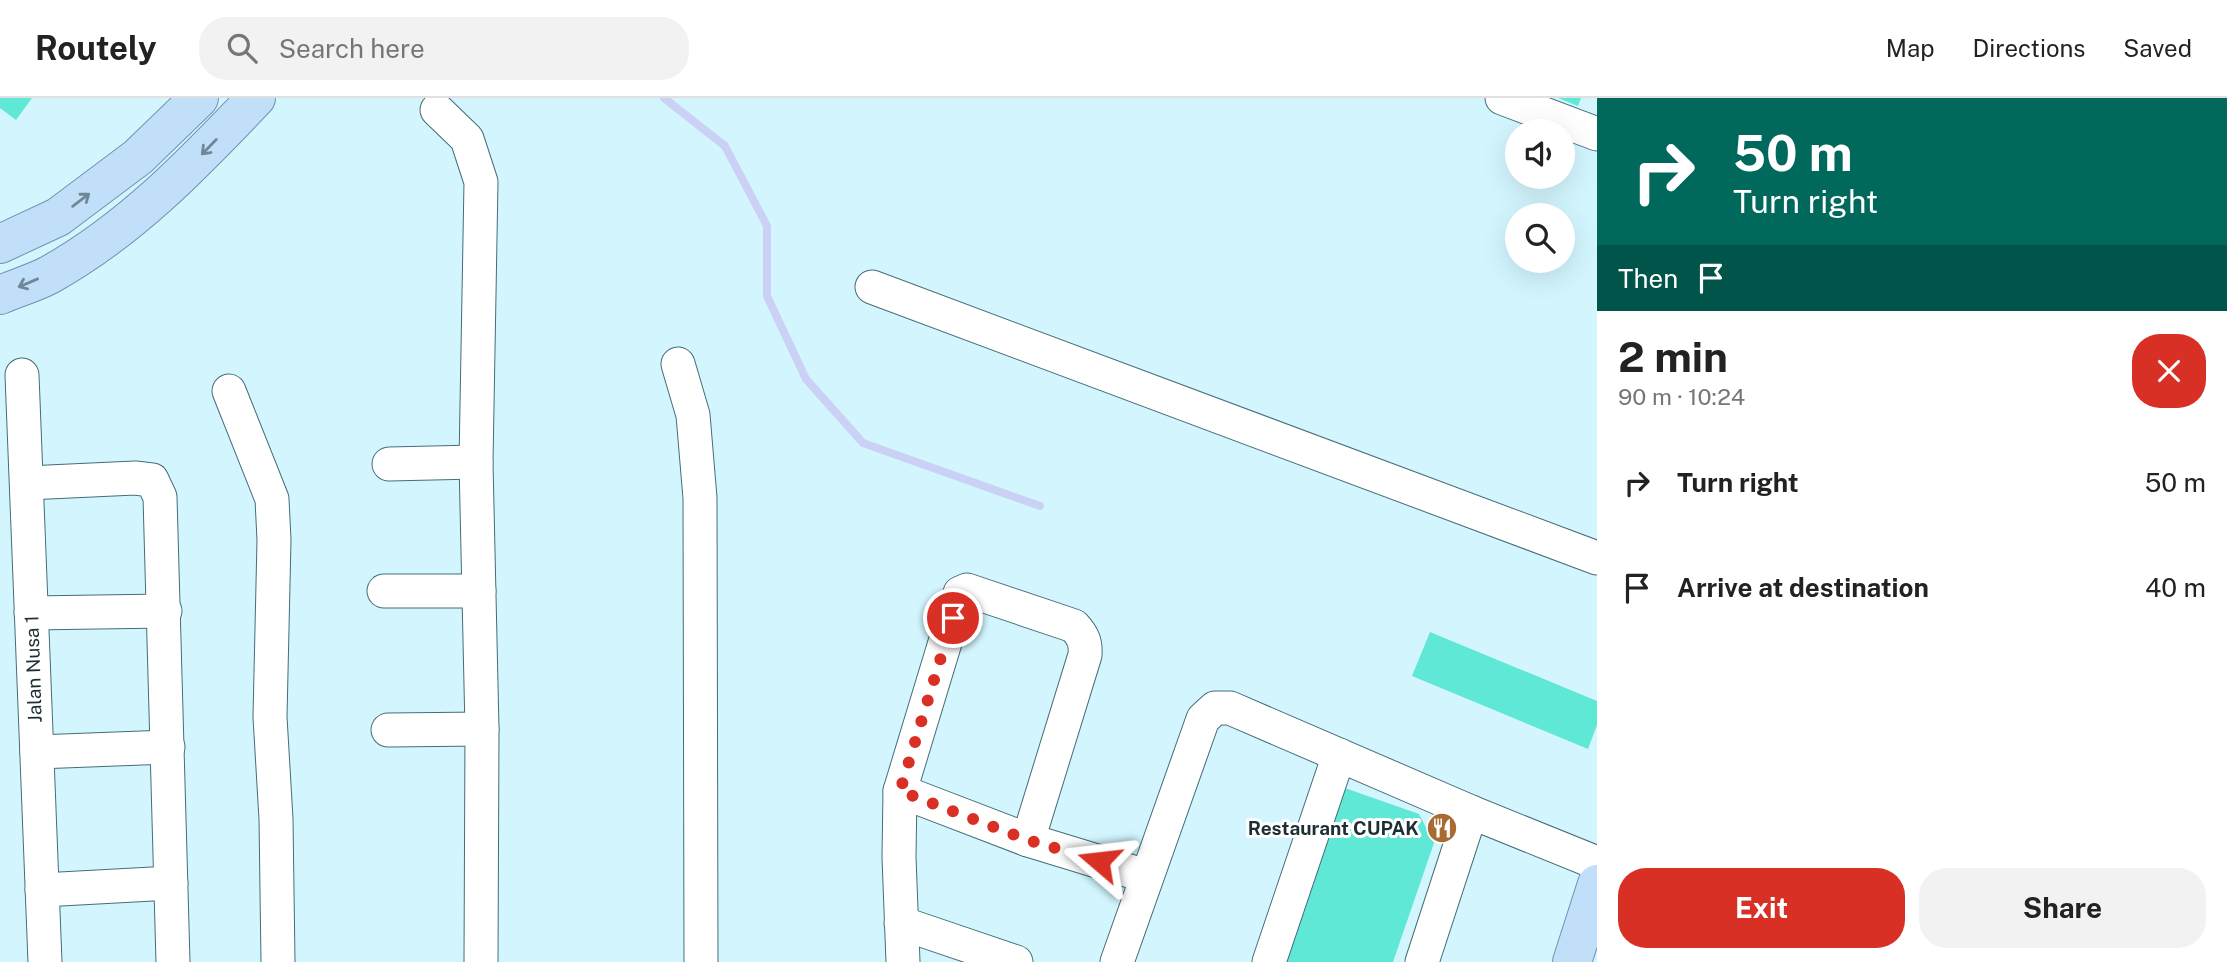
<!DOCTYPE html>
<meta charset="utf-8">
<style>
:root{--surface:#fff;--page:#f2f2f2;--text:#222;--muted:#767676;--line:#e0e0e0;--accent:#d93025}
body{margin:0;font-family:"Public Sans",sans-serif;background:var(--page);color:var(--text);height:100vh;display:flex;flex-direction:column;font-size:26px;white-space:nowrap}
*{box-sizing:border-box;margin:0}
p{font-size:23px;color:var(--muted)}
.icon{flex:none;width:38px;height:38px;fill:none;stroke:currentColor;stroke-width:2;stroke-linecap:round;stroke-linejoin:round}
.map{position:relative;flex:1;overflow:hidden}
.details{display:flex;flex-direction:column;background:var(--surface);width:630px}
.details>*{flex:none}
.guide{background:#00695c;color:#fff;overflow:hidden}
.tools{position:absolute;left:1505px;top:21px;display:grid;gap:14px}
.tools a{display:grid;place-items:center;width:70px;height:70px;border-radius:50%;background:var(--surface);box-shadow:0 7px 28px #0002;font-size:35px}
.pin{position:absolute;display:grid;place-items:center;width:60px;height:60px;color:#fff;margin:-30px;border:4px solid #fff;border-radius:50%;box-shadow:0 2px 7px #0007}
.me{position:absolute;width:77px;margin:-38px;rotate:287deg;stroke-linejoin:round;filter:drop-shadow(0 0 5px #0008)}
.turn{display:flex;align-items:center;gap:24px;height:147px;padding:0 21px;font-size:32px}
.turn .icon{width:91px;height:91px;stroke-width:2.5}
.turn b{display:block;font-size:49px;line-height:60px}
.then{display:flex;align-items:center;height:66px;padding:0 21px;background:#0003;gap:14px;font-size:26px}
.round{display:grid;place-items:center;flex:none;width:74px;height:74px;border-radius:28px;background:var(--page)}
.summary{display:flex;align-items:center;justify-content:space-between;height:119px;padding:0 21px}
h1{font-size:42px;font-weight:700;line-height:52px}
.action{display:flex;gap:14px;margin-top:auto;padding:14px 21px}
.action a{flex:1;height:80px;border-radius:28px;background:var(--accent);color:#fff;font-size:28px;font-weight:700;line-height:80px;text-align:center}
.action a+a{background:var(--page);color:var(--text)}
ul{padding:0;list-style:none}
li{display:flex;align-items:center;gap:21px;height:105px;padding:0 21px}
li div{flex:1}
li b{display:block;font-size:26px}
li em{font-style:normal}
header{display:flex;align-items:center;gap:42px;box-sizing:border-box;height:98px;padding:0 35px;background:var(--surface);border-bottom:2px solid var(--line)}
header strong{font-size:33px}
nav{display:flex;gap:38px;margin-inline-start:auto;font-size:24px}
.search{width:490px;height:63px;background:var(--page);display:flex;align-items:center;gap:18px;box-sizing:border-box;padding:0 24px;border-radius:28px;color:var(--muted);font-size:26px}
main{display:flex;flex:1;min-height:0}
.map>svg:first-child{display:block}
.lines{fill:none;stroke-linecap:round;stroke-linejoin:round}
.stream{stroke:#cad1f4;stroke-width:8}
.building{fill:#5fe8d6}
.minor-casing{stroke:#456d77;stroke-width:35}
.major-casing{stroke:#6d93b1;stroke-width:40}
.minor{stroke:#fff;stroke-width:33}
.major{stroke:#c1dff9;stroke-width:38}
.oneway{stroke:#708796}
.route{stroke:#d93025;stroke-width:12;stroke-dasharray:0 21.6}
.labels{text-anchor:middle;stroke-width:6;stroke-linejoin:round;paint-order:stroke}
.street-label{font-size:19px;fill:#1e2f33;stroke:#fff}
.poi-label{font-size:19px;font-weight:bold;fill:#1e2f33;stroke:#fff;text-anchor:end}
</style>
<header>
<strong>Routely</strong>
<div class="search"><svg class="icon" aria-label="search" viewBox="0 0 24 24"><circle cx="10" cy="10" r="6"/><path d="M15 15l6 6"/></svg>Search here</div>
<nav><a>Map</a><a>Directions</a><a>Saved</a></nav>
</header>
<main>
<div class="map">
<svg width="1597" height="864" viewBox="0 0 1597 864">
<rect width="100%" height="100%" fill="#d3f6fe"/>
<g class="lines">
<polyline class="stream" points="664,0 725,48 767,128 767,198 806,281 863,345 1040,408"/>
</g>
<g class="building">
<polygon points="0,0 32,0 16,22 0,10"/>
<polygon points="1558,0 1581,0 1578,8"/>
<polygon points="1430,534 1597,603 1597,627 1588,651 1412,578"/>
<polygon points="1342,689 1419,716 1434,745 1393,864 1282,864"/>
</g>
<g class="lines">
<g class="minor-casing">
<g id="minor">
<polyline points="1502,0 1597,36"/>
<polyline points="437,12 467,41 481,84 476,364 482,631 481,864"/>
<polyline points="872,189 1597,460"/>
<polyline points="678,266 693,317 700,400 701,864"/>
<polyline points="22,277 45,864"/>
<polyline points="229,293 272,401 274,442 270,619 276,721 278,864"/>
<polyline points="389,366 476,364"/>
<polyline points="27,385 135,380 152,382 160,399 173,864"/>
<polyline points="384,493 479,493"/>
<polyline points="31,515 165,513"/>
<polyline points="388,632 482,631"/>
<polyline points="37,654 168,649"/>
<polyline points="900,693 1028,742 1146,778"/>
<polyline points="42,792 171,785"/>
<polyline points="901,825 1016,864"/>
<path d="M903,864L899,759L900,693L960,495L967,492L1074,528C1083,538 1086,544 1085,557L1028,742"/>
<polyline points="1117,864 1203,621 1215,610 1230,610 1471,714 1597,765"/>
<polyline points="1269,864 1339,657"/>
<polyline points="1422,864 1471,714"/>
</g>
</g>
<g class="major-casing">
<g id="major">
<polyline points="0,146 58,119 138,59 199,0"/>
<path d="M0,197C16,190 34,185 49,177C130,132 193,66 256,0"/>
<polyline points="1572,864 1597,786"/>
</g>
</g>
<use href="#minor" class="minor"/>
<use href="#major" class="major"/>
</g>
<defs><path id="oneway-shaft" d="M-6 0H5M1.5-3L5.5 0L1.5 3" fill="none" stroke-width="1.6" stroke-linecap="round" stroke-linejoin="round" transform="scale(1.75)"/></defs>
<g class="oneway">
<use href="#oneway-shaft" transform="translate(209 49) rotate(134)"/>
<use href="#oneway-shaft" transform="translate(81 102) rotate(-37)"/>
<use href="#oneway-shaft" transform="translate(28 185) rotate(157)"/>
</g>
<g class="lines">
<polyline class="route" points="953,520 900,693 1028,742 1099,763"/>
</g>
<defs>
<g id="restaurant-disc" transform="scale(1.575)"><circle r="9.5" fill="#aa6b33" stroke="#fff"/><path d="M-5-6h1v4h1v-4h1v4h1v-4h1v5L-1.5 .5V6h-2V.5L-5-1ZM5-6V6H3V1.5H1.5Q1.5-4 5-6Z" fill="#fff"/></g>
</defs>
<g fill-rule="evenodd">
<use href="#restaurant-disc" x="1442" y="730"/>
</g>
<g class="labels">
<g class="street-label">
<text transform="translate(33 571) rotate(-92)" y="7">Jalan Nusa 1</text>
</g>
<g class="poi-label">
<text x="1419" y="737">Restaurant CUPAK</text>
</g>
</g>
</svg>
<div class="tools">
<a><svg class="icon" aria-label="sound" viewBox="0 0 24 24"><path d="M4 9h4l5-4v14l-5-4H4zM17 9q2 3 0 6"/></svg></a>
<a><svg class="icon" aria-label="search" viewBox="0 0 24 24"><circle cx="10" cy="10" r="6"/><path d="M15 15l6 6"/></svg></a>
</div>
<div class="pin" style="left:953px;top:520px;background:#d93025"><svg class="icon" aria-label="arrive" viewBox="0 0 24 24"><path d="M6 21V4h12l-3 4 3 4H6"/></svg></div>
<svg class="me" style="left:1099px;top:763px" viewBox="-20 -20 40 40"><path d="M0-17L14 15 0 8-14 15z" fill="#d93025" stroke="#fff" stroke-width="4"/></svg>
</div>
<section class="details">
<div class="guide">
<div class="turn"><svg class="icon" aria-label="right" viewBox="0 0 24 24"><path d="M7 20v-9h11M14 6l5 5-5 5"/></svg><div><b>50 m</b>Turn right</div></div>
<div class="then">Then<svg class="icon" aria-label="arrive" viewBox="0 0 24 24"><path d="M6 21V4h12l-3 4 3 4H6"/></svg></div>
</div>
<div class="summary"><div><h1>2 min</h1><p>90 m · 10:24</p></div><a class="round" style="background:#d93025;color:#fff"><svg class="icon" aria-label="close" viewBox="0 0 24 24"><path d="M6 6l12 12M18 6L6 18"/></svg></a></div>
<ul>
<li><svg class="icon" aria-label="right" viewBox="0 0 24 24"><path d="M7 20v-9h11M14 6l5 5-5 5"/></svg><div><b>Turn right</b></div><em>50 m</em></li>
<li><svg class="icon" aria-label="arrive" viewBox="0 0 24 24"><path d="M6 21V4h12l-3 4 3 4H6"/></svg><div><b>Arrive at destination</b></div><em>40 m</em></li>
</ul>
<div class="action"><a>Exit</a><a>Share</a></div>
</section>
</main>
